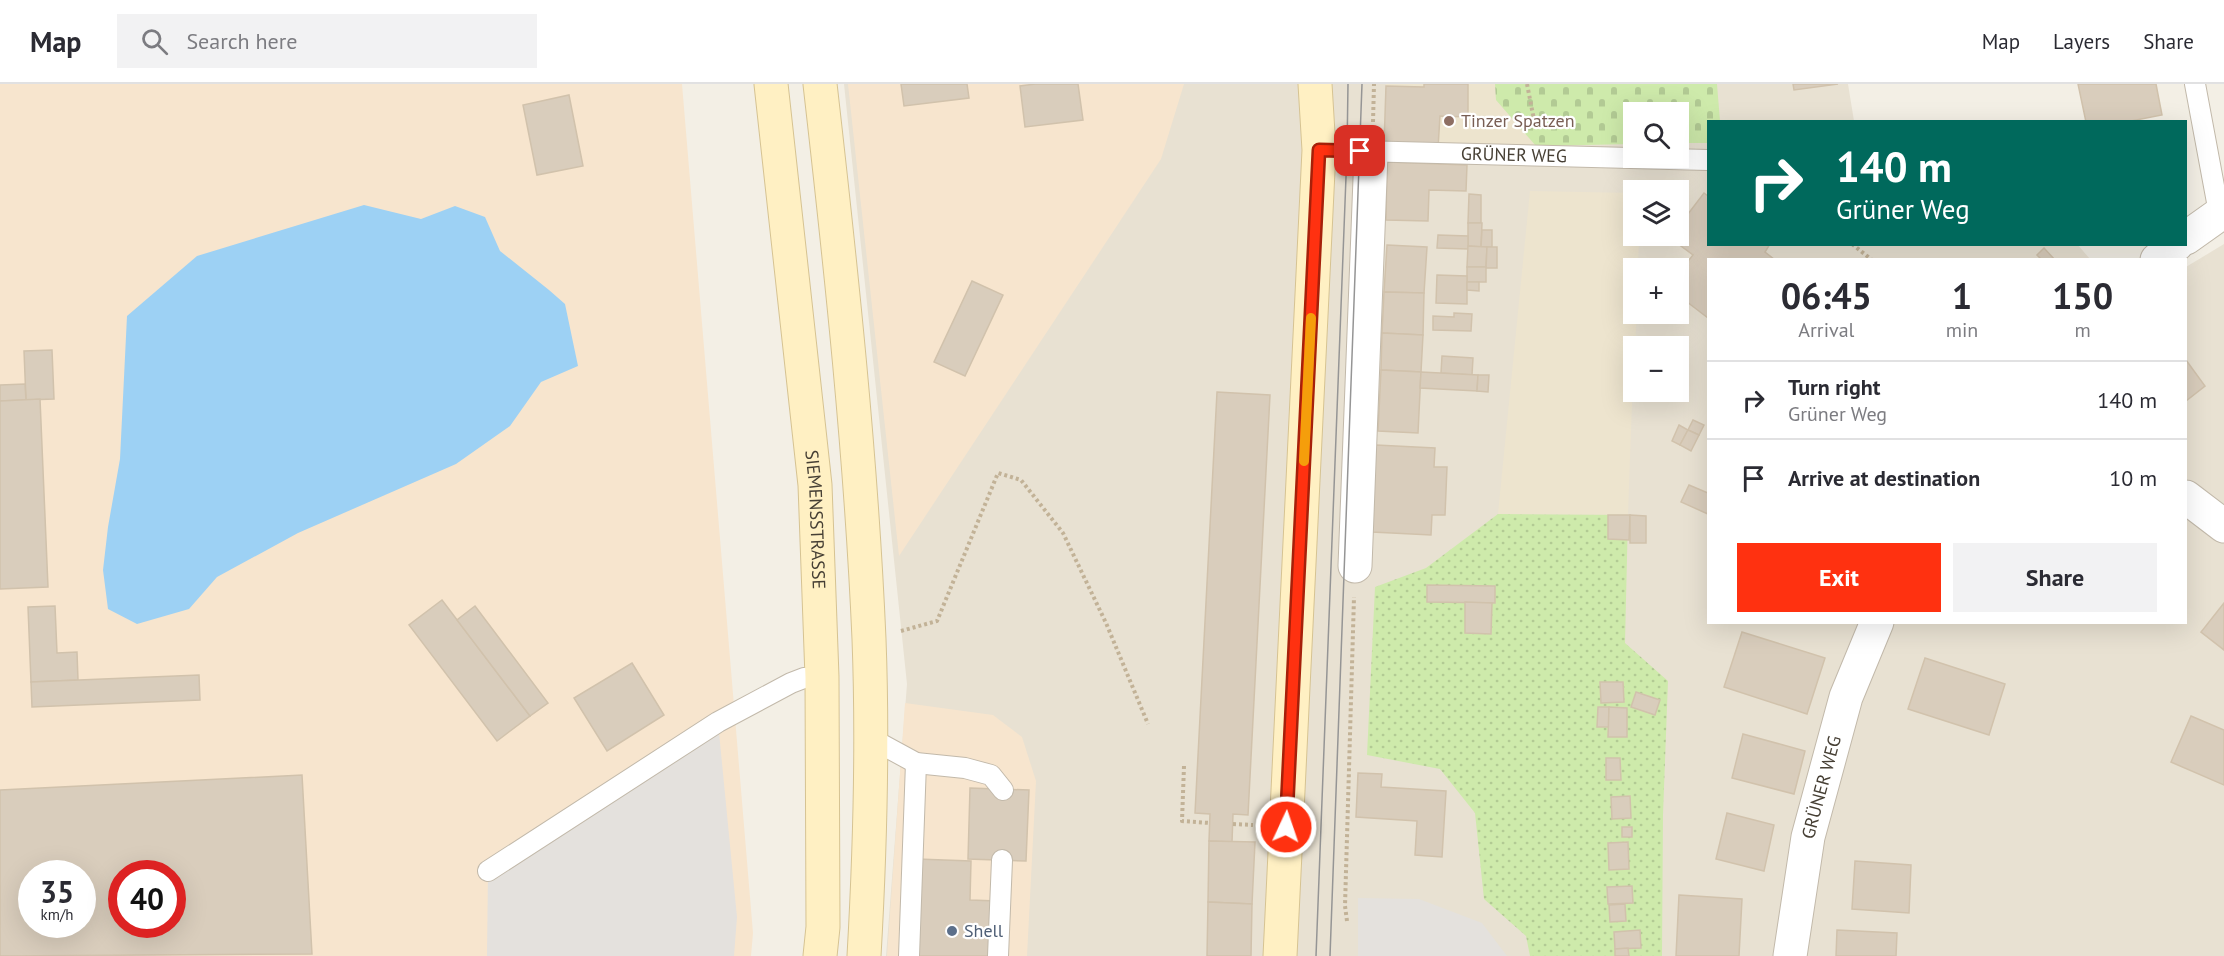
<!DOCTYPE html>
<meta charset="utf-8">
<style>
:root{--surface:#fff;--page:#f2f2f3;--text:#2b2b33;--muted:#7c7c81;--line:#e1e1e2;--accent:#ff3110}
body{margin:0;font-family:"PT Sans",sans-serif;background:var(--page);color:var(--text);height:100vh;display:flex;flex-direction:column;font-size:22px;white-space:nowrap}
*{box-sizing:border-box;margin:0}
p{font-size:20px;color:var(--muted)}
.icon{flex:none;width:33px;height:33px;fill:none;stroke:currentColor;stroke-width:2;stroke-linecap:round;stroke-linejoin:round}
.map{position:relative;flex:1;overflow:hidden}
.panel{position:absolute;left:1707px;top:174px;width:480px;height:366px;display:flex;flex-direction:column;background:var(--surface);border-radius:0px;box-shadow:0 6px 24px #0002}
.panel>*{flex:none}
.banner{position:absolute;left:1707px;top:36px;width:480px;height:126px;border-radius:0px;box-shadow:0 6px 24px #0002;background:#00695c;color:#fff;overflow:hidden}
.buttons{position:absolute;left:1623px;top:18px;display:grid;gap:12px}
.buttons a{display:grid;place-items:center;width:66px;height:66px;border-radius:0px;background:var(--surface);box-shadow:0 6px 24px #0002;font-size:30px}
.speed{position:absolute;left:18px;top:776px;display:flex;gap:12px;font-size:30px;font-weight:700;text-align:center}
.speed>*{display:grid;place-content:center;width:78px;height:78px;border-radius:50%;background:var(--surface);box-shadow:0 6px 24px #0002;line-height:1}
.speed small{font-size:15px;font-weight:400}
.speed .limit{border:9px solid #d22;background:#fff;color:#111}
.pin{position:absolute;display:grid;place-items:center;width:51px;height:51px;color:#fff;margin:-26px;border-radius:12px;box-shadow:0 3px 9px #0006}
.me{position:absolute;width:66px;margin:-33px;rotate:3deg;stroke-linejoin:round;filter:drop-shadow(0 0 4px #0008)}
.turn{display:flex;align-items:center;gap:21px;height:126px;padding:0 30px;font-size:27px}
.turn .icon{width:78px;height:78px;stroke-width:2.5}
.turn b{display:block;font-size:42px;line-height:51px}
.eta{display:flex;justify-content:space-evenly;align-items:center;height:102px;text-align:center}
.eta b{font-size:36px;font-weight:700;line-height:42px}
.primary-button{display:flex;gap:12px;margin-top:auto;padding:12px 30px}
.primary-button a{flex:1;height:69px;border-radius:0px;background:var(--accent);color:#fff;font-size:24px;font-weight:700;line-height:69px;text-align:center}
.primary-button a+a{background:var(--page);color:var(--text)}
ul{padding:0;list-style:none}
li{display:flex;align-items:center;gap:18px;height:78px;padding:0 30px;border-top:2px solid var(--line)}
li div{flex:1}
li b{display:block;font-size:22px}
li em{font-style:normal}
header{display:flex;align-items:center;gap:36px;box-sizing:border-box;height:84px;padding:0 30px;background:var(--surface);border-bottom:2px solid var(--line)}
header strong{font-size:28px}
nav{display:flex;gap:33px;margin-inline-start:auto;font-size:21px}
.search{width:420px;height:54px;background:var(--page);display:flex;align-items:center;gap:15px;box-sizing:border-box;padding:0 21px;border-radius:0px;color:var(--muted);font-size:22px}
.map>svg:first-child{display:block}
.residential{fill:#e8e1d2;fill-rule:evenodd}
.commercial{fill:#f7e5ce;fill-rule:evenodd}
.education{fill:#ede4ce}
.grass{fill:url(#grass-dots)}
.cemetery{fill:url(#cemetery-stones)}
.parking{fill:#e4e1dd}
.water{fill:#9dd1f4}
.building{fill:#d9cdbc;stroke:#d1c2ac;stroke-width:1.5;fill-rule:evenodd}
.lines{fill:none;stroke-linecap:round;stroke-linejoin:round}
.lane-casing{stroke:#c2b9aa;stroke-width:22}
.street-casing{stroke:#c2b9aa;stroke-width:35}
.secondary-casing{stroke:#d6c392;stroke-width:35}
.path{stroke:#c2b297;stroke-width:4;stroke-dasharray:3 3;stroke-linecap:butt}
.lane{stroke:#fff;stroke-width:20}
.street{stroke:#fff;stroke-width:33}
.secondary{stroke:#fff0c3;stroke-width:33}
.tram{stroke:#959595;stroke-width:1.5}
.route-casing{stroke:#a6200a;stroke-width:15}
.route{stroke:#ff3110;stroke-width:10}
.slow{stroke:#f59e0b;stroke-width:10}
.education-dot{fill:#8d6e63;stroke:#fff;stroke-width:2}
.service-dot{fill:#5c6f8a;stroke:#fff;stroke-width:2}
.labels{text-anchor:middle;stroke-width:4.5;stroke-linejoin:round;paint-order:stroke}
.education-label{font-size:18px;fill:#785e54;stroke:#fff;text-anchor:start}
.street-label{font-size:18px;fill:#463f34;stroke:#fff}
.service-label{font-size:18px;fill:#4e5e75;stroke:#fff;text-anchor:start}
</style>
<header>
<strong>Map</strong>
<div class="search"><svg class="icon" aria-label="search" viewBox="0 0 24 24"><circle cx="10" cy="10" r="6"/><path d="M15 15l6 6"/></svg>Search here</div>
<nav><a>Map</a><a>Layers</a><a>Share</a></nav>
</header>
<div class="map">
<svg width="2224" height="872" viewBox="0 0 2224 872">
<defs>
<pattern id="grass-dots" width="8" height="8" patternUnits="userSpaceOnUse" patternTransform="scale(1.5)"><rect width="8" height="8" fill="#ceeaab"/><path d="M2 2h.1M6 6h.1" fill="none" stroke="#b2ca94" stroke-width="1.8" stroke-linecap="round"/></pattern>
<pattern id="cemetery-stones" width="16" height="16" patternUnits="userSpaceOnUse" patternTransform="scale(1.5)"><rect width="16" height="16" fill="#ceeaab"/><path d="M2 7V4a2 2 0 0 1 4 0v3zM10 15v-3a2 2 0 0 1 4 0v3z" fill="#b2ca94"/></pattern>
</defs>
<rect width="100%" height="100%" fill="#f3efe5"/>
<path class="residential" d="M844,0H1848L1854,37L1708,38V160H2077L2090,175L1708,176V538H2186V183L2224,160V872H886L907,600ZM1634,28H1678V74H1634ZM1634,106H1678V152H1634ZM1634,184H1678V230H1634ZM1634,262H1678V308H1634Z"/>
<g class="commercial">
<path d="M0,0H682L753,849L751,872H0ZM32,789H82V840H32ZM122,789H172V840H122Z"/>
<polygon points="848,0 1184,0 1161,75 899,472"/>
<polygon points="905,619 993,631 1022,653 1036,697 1027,872 887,872"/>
</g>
<g class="education">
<polygon points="1386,0 1495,0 1496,16 1536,62 1384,61"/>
<polygon points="1530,107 1633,109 1634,152 1639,152 1638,184 1634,184 1634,230 1637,230 1635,262 1634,262 1628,431 1498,430"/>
</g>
<polygon class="grass" points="1498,430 1628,431 1625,559 1668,597 1663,731 1662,872 1530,872 1526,852 1484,815 1475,729 1440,685 1367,671 1375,503 1426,484"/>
<polygon class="cemetery" points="1495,0 1717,0 1720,37 1708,38 1708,59 1679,59 1678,28 1634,28 1633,60 1536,62 1496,16"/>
<g class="parking">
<polygon points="718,638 737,833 734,872 487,872 488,787"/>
<polygon points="1358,814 1419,815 1482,839 1507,872 1358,872"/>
</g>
<polygon class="water" points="364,121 421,135 455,122 485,133 500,167 549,206 565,220 578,282 541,298 510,342 456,380 298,449 217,493 189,525 137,540 108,525 103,486 108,443 120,375 127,232 197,172"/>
<g class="building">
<polygon points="901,0 967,0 969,14 904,22"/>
<polygon points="1035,0 1078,0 1083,36 1025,43 1020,2"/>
<polygon points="1424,0 1468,0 1468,33 1440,32 1438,64 1384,61 1386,2 1424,3"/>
<polygon points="1793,0 1838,0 1794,6"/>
<polygon points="2078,0 2156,0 2162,31 2126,38 2086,38"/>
<polygon points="569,11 583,82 537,91 523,21"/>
<polygon points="1387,78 1467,81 1466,107 1429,106 1428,137 1386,136"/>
<polygon points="1704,109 1708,112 1708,160 1770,160 1765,168 1775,176 1708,176 1708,234 1678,211 1678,190 1693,171 1670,154 1672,152 1678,152 1678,143"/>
<polygon points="1469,110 1481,111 1481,139 1468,139"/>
<polygon points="1468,139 1482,139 1481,163 1468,162"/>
<polygon points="1482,146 1492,146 1492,163 1481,163"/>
<polygon points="1438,151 1468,152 1468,165 1437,164"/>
<polygon points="1387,161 1427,163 1424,209 1384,208"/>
<polygon points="1468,162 1487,163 1486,183 1467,183"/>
<polygon points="1487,163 1497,163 1497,184 1486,184"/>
<polygon points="2044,164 2055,176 2042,176 2037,171"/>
<rect x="1467" y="183" width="19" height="15"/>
<polygon points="1437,191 1467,192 1467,220 1436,219"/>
<polygon points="972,197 1003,211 965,292 934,278"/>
<polygon points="1467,198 1479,198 1479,207 1467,206"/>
<polygon points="1384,208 1424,209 1423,251 1382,249"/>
<polygon points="1454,229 1472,230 1471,247 1433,246 1433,232 1454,233"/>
<polygon points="1382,249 1423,251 1421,288 1381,286"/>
<polygon points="52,266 54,315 26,316 24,267"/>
<polygon points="1442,272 1473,274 1472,291 1441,289"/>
<polygon points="2186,276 2205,302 2186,317"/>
<polygon points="1381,286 1421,288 1418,349 1378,347"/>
<polygon points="1421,288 1478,291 1477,307 1420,304"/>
<polygon points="1478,291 1489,291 1488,308 1477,307"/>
<polygon points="25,300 26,316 0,317 0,301"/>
<polygon points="1217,308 1270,311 1248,731 1233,730 1232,758 1209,757 1210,730 1195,729"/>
<polygon points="40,315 48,503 0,505 0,317"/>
<polygon points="1693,336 1704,341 1699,351 1688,346"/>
<polygon points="1679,341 1688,346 1680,361 1672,357"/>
<polygon points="1688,346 1699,351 1691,367 1680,361"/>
<polygon points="1376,361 1435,364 1434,383 1447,383 1445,431 1432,431 1431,451 1372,448"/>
<polygon points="1689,401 1708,409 1708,430 1681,418"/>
<polygon points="1608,431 1630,431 1629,456 1608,455"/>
<polygon points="1630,431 1646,432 1646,459 1630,459"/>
<polygon points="1427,501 1495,502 1495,519 1427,518"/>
<polygon points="442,516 530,632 497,657 409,541"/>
<polygon points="1465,518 1492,519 1491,550 1465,549"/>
<polygon points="2224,519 2224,566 2201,548"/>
<polygon points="55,522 57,569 77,568 78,596 31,598 28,523"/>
<polygon points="475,522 548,619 530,632 457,536"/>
<polygon points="1742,548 1825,574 1807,630 1724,603"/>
<polygon points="1925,574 2005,600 1989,651 1908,625"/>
<polygon points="632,579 664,631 607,667 574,614"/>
<polygon points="199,591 200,616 32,623 31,598"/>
<polygon points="1600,598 1623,598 1624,618 1601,619"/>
<polygon points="1636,608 1660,616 1655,631 1631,623"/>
<polygon points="1598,623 1609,623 1609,643 1597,643"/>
<polygon points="1609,623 1627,624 1627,653 1608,653"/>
<polygon points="2191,632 2224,646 2224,701 2171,678"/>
<polygon points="1743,650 1805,667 1794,710 1732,694"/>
<polygon points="1606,674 1620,674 1621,696 1606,696"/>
<polygon points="1358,689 1382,690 1381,703 1446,707 1442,773 1415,771 1417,737 1356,733"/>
<path d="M302,691L312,870L0,872V706ZM32,789H82V840H32ZM122,789H172V840H122Z"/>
<polygon points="970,704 1029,706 1026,777 968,775"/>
<polygon points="1630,712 1631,734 1612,735 1611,713"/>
<polygon points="1727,729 1774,741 1764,787 1716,775"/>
<rect x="1622" y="743" width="10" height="10"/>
<polygon points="1209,757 1255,758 1252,820 1208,818"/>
<polygon points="1628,758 1629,785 1609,786 1608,759"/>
<polygon points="917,775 971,777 970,816 997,817 995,872 914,872"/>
<polygon points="1855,777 1911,781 1909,829 1852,825"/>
<polygon points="1632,802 1633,819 1608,820 1607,803"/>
<polygon points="1679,811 1742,815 1739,872 1676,872"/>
<polygon points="1208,818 1252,820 1251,872 1207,872"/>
<polygon points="1625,820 1626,837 1610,838 1609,821"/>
<polygon points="1640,846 1641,864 1615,865 1614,848"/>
<polygon points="1837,846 1897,849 1896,872 1836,872"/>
<polygon points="1628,864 1629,872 1615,872 1615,865"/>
</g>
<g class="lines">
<g class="lane-casing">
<g id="lane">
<polyline points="2195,0 2219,129"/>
<path id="s1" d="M1319,66L1708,76"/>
<polyline points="870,654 916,679 965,684 991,691 1003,706"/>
<polyline points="488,787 718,638 791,599 804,594 822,593"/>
<polyline points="909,872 916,679"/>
<polyline points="998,872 1002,776"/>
</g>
</g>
<g class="street-casing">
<g id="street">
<polyline points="2186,154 2224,127"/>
<polyline points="2157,176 2177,160"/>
<polyline points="2186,413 2224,442"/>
<polyline points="1355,482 1371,69"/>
<path id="s2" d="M1790,872L1808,753L1846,613L1877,538"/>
</g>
</g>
<g class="secondary-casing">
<g id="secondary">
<path id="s3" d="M771,0L815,401L822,593L823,843L820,872"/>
<path d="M820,0C841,184 861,370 869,555C873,660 870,767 864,872"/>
<polyline points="1280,872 1319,66 1315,0"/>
</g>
</g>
<g class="path">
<polyline points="1527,0 1536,46"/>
<polyline points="1373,38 1374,0"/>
<polyline points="1852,160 1872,176"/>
<polyline points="901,547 937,537 998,389 1021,396 1063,449 1106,539 1148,640"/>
<polyline points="1184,682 1182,737 1210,739"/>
<polyline points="1233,740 1253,741"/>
<polyline points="1347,837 1345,822 1354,513"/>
</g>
<use href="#lane" class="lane"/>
<use href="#street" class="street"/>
<use href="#secondary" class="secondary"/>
<g class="tram">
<polyline points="1316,872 1347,67 1348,0"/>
<polyline points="1330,872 1362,0"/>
</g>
</g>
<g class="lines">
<g class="route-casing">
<polyline id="route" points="1286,743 1319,66 1360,67"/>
</g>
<use href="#route" class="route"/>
<polyline class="slow" points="1304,377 1311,234"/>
</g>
<circle class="education-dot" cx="1449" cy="37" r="6"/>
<circle class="service-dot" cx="952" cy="847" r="6"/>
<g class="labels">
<g class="education-label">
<text x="1461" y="43">Tinzer Spatzen</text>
</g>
<g class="street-label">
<text dy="6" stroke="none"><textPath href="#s1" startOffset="195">GRÜNER WEG</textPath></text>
<text dy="6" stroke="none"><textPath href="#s3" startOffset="438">SIEMENSSTRASSE</textPath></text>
<text dy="6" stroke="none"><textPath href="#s2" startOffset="172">GRÜNER WEG</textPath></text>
</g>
<g class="service-label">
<text x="964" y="853">Shell</text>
</g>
</g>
</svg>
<div class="buttons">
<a><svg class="icon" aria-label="search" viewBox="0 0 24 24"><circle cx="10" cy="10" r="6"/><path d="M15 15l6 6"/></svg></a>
<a><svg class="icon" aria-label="layers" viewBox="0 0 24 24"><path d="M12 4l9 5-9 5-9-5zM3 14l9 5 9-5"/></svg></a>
<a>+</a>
<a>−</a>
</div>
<div class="speed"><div>35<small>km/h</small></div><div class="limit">40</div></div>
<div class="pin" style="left:1360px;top:67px;background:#d93025"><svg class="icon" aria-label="arrive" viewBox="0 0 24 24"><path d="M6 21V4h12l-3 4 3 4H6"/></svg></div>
<svg class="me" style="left:1286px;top:743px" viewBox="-20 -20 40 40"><circle r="17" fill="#ff3110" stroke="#fff" stroke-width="3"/><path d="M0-11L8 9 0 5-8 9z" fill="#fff"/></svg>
<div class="banner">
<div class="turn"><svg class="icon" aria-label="right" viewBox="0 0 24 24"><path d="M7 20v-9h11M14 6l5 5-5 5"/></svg><div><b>140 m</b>Grüner Weg</div></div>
</div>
<section class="panel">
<div class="eta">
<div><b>06:45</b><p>Arrival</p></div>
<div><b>1</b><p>min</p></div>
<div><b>150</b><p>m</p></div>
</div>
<ul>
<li><svg class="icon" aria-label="right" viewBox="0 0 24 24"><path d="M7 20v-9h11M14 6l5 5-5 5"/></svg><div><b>Turn right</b><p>Grüner Weg</p></div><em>140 m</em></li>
<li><svg class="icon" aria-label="arrive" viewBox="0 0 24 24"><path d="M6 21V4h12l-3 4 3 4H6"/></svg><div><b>Arrive at destination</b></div><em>10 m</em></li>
</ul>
<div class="primary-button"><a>Exit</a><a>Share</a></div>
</section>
</div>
